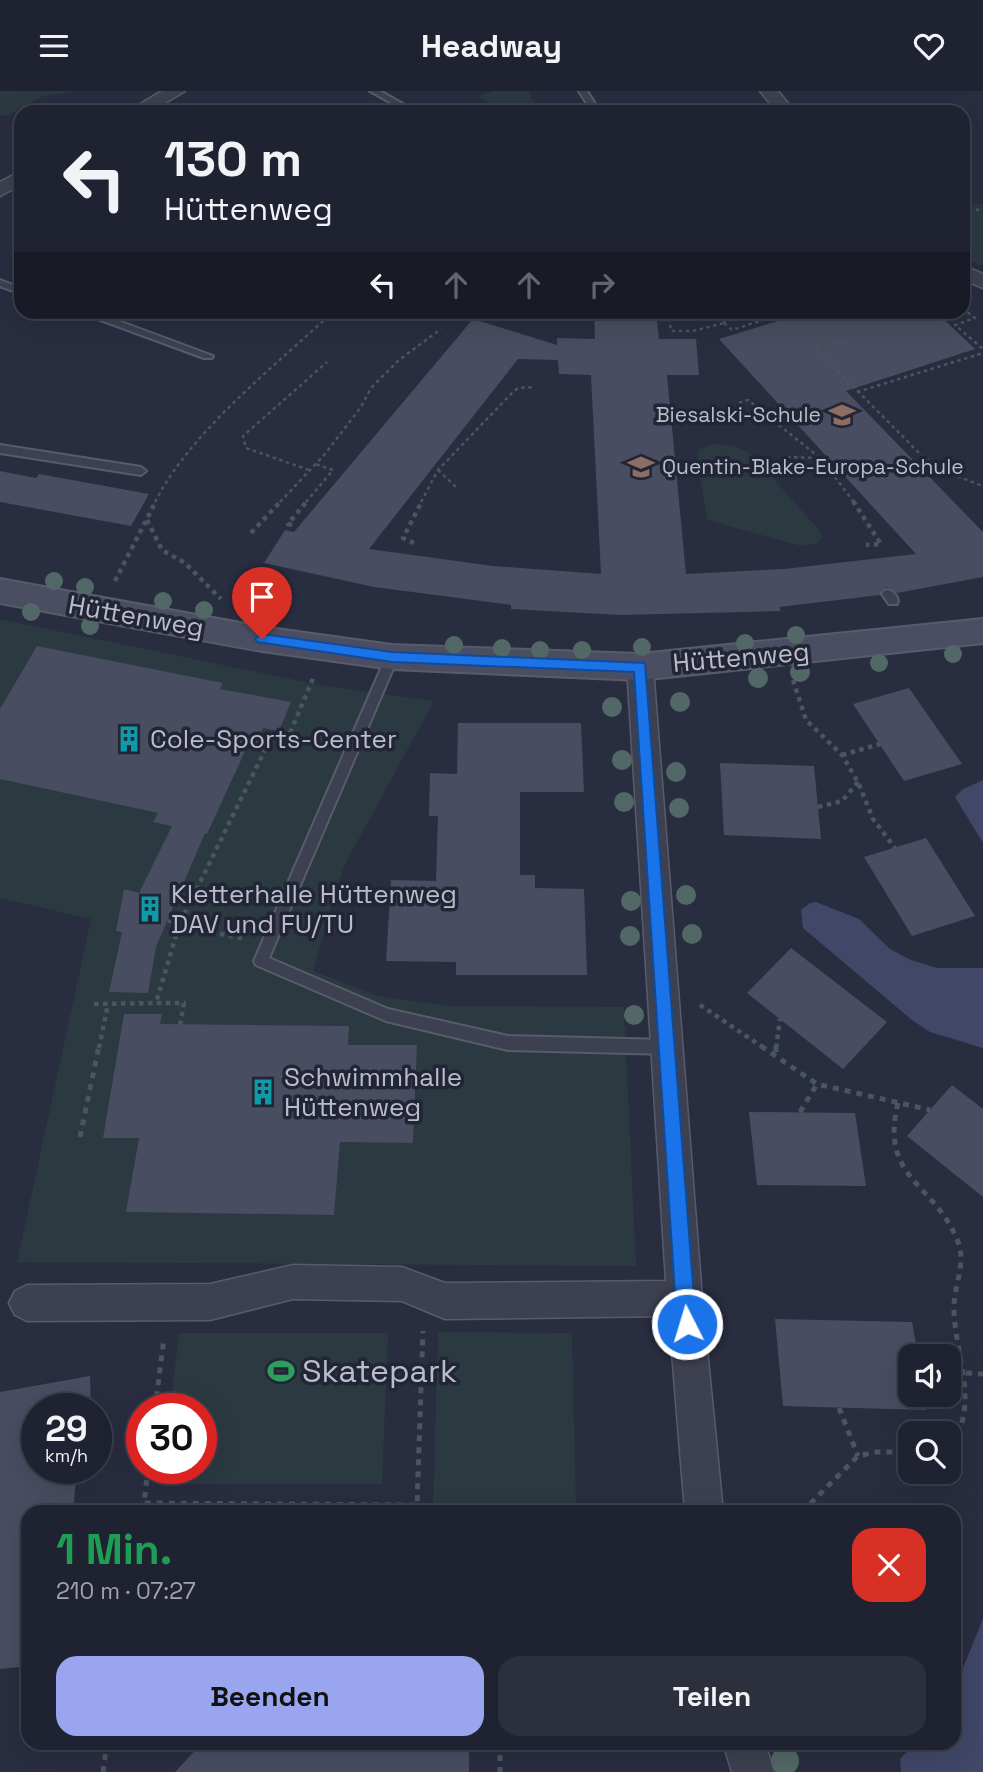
<!DOCTYPE html>
<html lang="de">
<meta charset="utf-8">
<style>
:root{--surface:#1f2230;--page:#2c2f3c;--text:#f1f3f6;--muted:#a1a4ab;--line:#3c3f4c;--accent:#99a6ef}
body{margin:0;font-family:"Space Grotesk",sans-serif;background:var(--page);color:var(--text);height:100vh;display:flex;flex-direction:column;font-size:26px;white-space:nowrap}
*{box-sizing:border-box;margin:0}
p{font-size:23px;color:var(--muted)}
.icon{flex:none;width:38px;height:38px;fill:none;stroke:currentColor;stroke-width:2;stroke-linecap:round;stroke-linejoin:round}
.map{position:relative;flex:1;overflow:hidden}
.details{position:absolute;left:21px;top:1414px;width:940px;height:245px;display:flex;flex-direction:column;background:var(--surface);border-radius:21px;box-shadow:0 7px 28px #0002,0 0 0 2px var(--line)}
.details>*{flex:none}
.banner{position:absolute;left:14px;top:14px;width:956px;height:214px;border-radius:21px;box-shadow:0 7px 28px #0002,0 0 0 2px var(--line);background:#1f2230;color:var(--text);overflow:hidden}
.tools{position:absolute;left:898px;top:1253px;display:grid;gap:14px}
.tools a{display:grid;place-items:center;width:63px;height:63px;border-radius:14px;background:var(--surface);box-shadow:0 7px 28px #0002,0 0 0 2px var(--line);font-size:35px}
.speed{position:absolute;left:21px;top:1302px;display:flex;gap:14px;font-size:35px;font-weight:700;text-align:center}
.speed>*{display:grid;place-content:center;width:91px;height:91px;border-radius:50%;background:var(--surface);box-shadow:0 7px 28px #0002,0 0 0 2px var(--line);line-height:1}
.speed small{font-size:18px;font-weight:400}
.speed .limit{border:10px solid #d22;background:#fff;color:#111}
.pin{position:absolute;display:grid;place-items:center;width:60px;height:60px;color:#fff;margin:-72px -30px;border-radius:50% 50% 50% 0;rotate:-45deg;box-shadow:0 0 7px #0007}
.pin .icon{rotate:45deg}
.me{position:absolute;width:77px;margin:-38px;rotate:355deg;stroke-linejoin:round;filter:drop-shadow(0 0 5px #0008)}
.turn{display:flex;align-items:center;gap:24px;height:147px;padding:0 35px;font-size:32px}
.turn .icon{width:91px;height:91px;stroke-width:2.5}
.turn b{display:block;font-size:49px;line-height:60px}
.lanes{display:flex;align-items:center;height:66px;padding:0 35px;background:#0003;justify-content:center;gap:35px;direction:ltr}
.lanes .off{opacity:.35}
.round{display:grid;place-items:center;flex:none;width:74px;height:74px;border-radius:21px;background:var(--page)}
.summary{display:flex;align-items:center;justify-content:space-between;height:119px;padding:0 35px}
h1{font-size:42px;font-weight:700;line-height:52px;color:#1e9e55}
.cta{display:flex;gap:14px;margin-top:auto;padding:14px 35px}
.cta a{flex:1;height:80px;border-radius:21px;background:var(--accent);color:#111;font-size:28px;font-weight:700;line-height:80px;text-align:center}
.cta a+a{background:var(--page);color:var(--text)}
header{display:flex;justify-content:space-between;align-items:center;height:91px;padding:0 35px;background:var(--surface);font-size:32px;font-weight:700}
.map>svg:first-child{display:block}
.green{fill:#2b3941}
.water{fill:#404767}
.building{fill:#484d61;fill-rule:evenodd}
.lines{fill:none;stroke-linecap:round;stroke-linejoin:round}
.lane-casing{stroke:#585b6a;stroke-width:4}
.street-casing{stroke:#585b6a;stroke-width:3}
.secondary-casing{stroke:#585b6a;stroke-width:4}
.path-far2{stroke:#49565e;stroke-width:2.5;stroke-dasharray:3.5 3.5;stroke-linecap:butt}
.path-far1{stroke:#49565e;stroke-width:4.5;stroke-dasharray:4.5 4.5;stroke-linecap:butt}
.path{stroke:#49565e;stroke-width:5;stroke-dasharray:6 6;stroke-linecap:butt}
.lane{fill:#3d4050;fill-rule:evenodd}
.street{fill:#3d4050;fill-rule:evenodd}
.secondary{fill:#4b4e62;fill-rule:evenodd}
.tree{fill:#526866}
.route{fill:#1a73e8;stroke:#114b97;stroke-width:2}
.labels{text-anchor:middle;stroke-width:7;stroke-linejoin:round;paint-order:stroke}
.far-poi-label{font-size:21px;fill:#babcca;stroke:#222535;text-anchor:end}
.street-label{font-size:26px;fill:#babcca;stroke:#222535}
.poi-label{font-size:26px;fill:#babcca;stroke:#222535;text-anchor:start}
.near-poi-label{font-size:32px;fill:#babcca;stroke:#222535;text-anchor:start}
</style>
<header><svg class="icon" aria-label="menu" viewBox="0 0 24 24"><path d="M4 6h16M4 12h16M4 18h16"/></svg>Headway<svg class="icon" aria-label="heart" viewBox="0 0 24 24"><path d="M12 20l-8-8c-3-5 5-10 8-4 3-6 11-1 8 4z"/></svg></header>
<div class="map">
<svg width="983" height="1681" viewBox="0 0 983 1681">
<rect width="100%" height="100%" fill="#292d40"/>
<g class="green">
<polygon points="0,0 72,0 41,6 7,25 0,24"/>
<polygon points="496,0 528,0 539,21 505,21 478,5"/>
<polygon points="983,112 983,175 963,166 962,115"/>
<polygon points="713,353 735,355 751,363 821,441 822,447 818,452 801,455 707,429 697,363 700,358"/>
<polygon points="0,528 325,595 434,610 343,777 313,880 378,905 449,915 624,916 636,1175 17,1171 91,828 0,807"/>
<polygon points="438,1241 572,1242 576,1421 433,1421"/>
<polygon points="179,1242 388,1242 382,1393 160,1393 162,1377 201,1377 201,1318 170,1318"/>
</g>
<g class="water">
<polygon points="983,689 983,752 955,706 963,698"/>
<polygon points="816,811 859,828 890,858 911,869 937,877 983,877 983,957 930,941 912,929 803,837 801,819 810,812"/>
<polygon points="983,1528 983,1681 901,1681 900,1668 916,1652 954,1652 954,1599"/>
</g>
<g class="building">
<path d="M594,220H656L659,248H696L699,284H667L686,483L784,478L916,463L719,248L810,220H935L975,258L846,300L983,441V486L897,502L887,496L882,499L880,504L779,516L781,520L620,524L511,518V514L374,496L264,472L285,439L294,441L473,228L557,254V247L595,248ZM518,268L558,269L559,283L591,284L601,483L493,475L369,458Z"/>
<polygon points="0,380 36,387 39,383 149,403 131,435 0,411"/>
<polygon points="37,555 223,592 220,598 291,611 279,640 263,637 254,658 247,656 207,743 205,742 156,856 148,902 109,901 122,841 116,840 124,798 139,802 172,735 153,731 158,722 0,688 0,618"/>
<polygon points="909,597 962,673 904,690 853,613"/>
<polygon points="458,632 581,632 584,701 520,701 520,784 535,784 535,797 584,798 587,884 456,884 456,871 386,870 391,789 436,790 438,725 429,725 430,682 457,683"/>
<polygon points="720,672 814,675 821,748 724,744"/>
<polygon points="926,747 975,825 912,845 864,766"/>
<polygon points="791,857 887,931 843,978 747,902"/>
<polygon points="124,923 162,923 160,933 349,935 348,954 417,954 413,1052 340,1051 334,1124 126,1121 139,1047 103,1047"/>
<polygon points="952,994 983,1018 983,1106 907,1045"/>
<polygon points="749,1021 855,1022 866,1095 757,1094"/>
<polygon points="775,1228 912,1231 918,1265 910,1265 910,1304 923,1304 926,1319 783,1315"/>
<polygon points="90,1285 91,1318 37,1318 37,1377 77,1377 73,1421 28,1421 28,1575 0,1578 0,1301"/>
<polygon points="202,1652 469,1652 469,1681 175,1681"/>
</g>
<g class="lines">
<g class="lane-casing">
<g id="lane">
<polygon points="370,0 380,0 417,21 407,21"/>
<polygon points="579,0 587,0 600,21 592,21"/>
<polygon points="0,189 21,197 21,203 0,195"/>
<polygon points="76,220 92,220 213,265 212,267 204,267"/>
<polygon points="0,354 141,376 146,380 141,384 0,362"/>
<path d="M888,499C893,500 900,507 897,513H889L882,503L884,500Z"/>
<polygon points="392,561 398,566 269,867 388,918 508,945 668,949 673,951 675,956 673,961 668,963 508,959 386,930 256,874 254,870 386,566"/>
</g>
</g>
<g class="street-casing">
<g id="street">
<polygon points="162,0 185,0 150,21 127,21"/>
<polygon points="760,0 778,0 795,21 777,21"/>
<polygon points="21,80 21,94 0,105 0,91"/>
<polygon points="962,174 983,183 983,197 962,188"/>
<polygon points="640,566 649,569 653,576 702,1207 723,1421 685,1421 669,1225 445,1228 402,1210 293,1208 210,1229 27,1230 15,1224 9,1212 15,1200 27,1194 210,1193 293,1174 402,1176 445,1192 666,1190 627,576 631,569"/>
<polygon points="723,1652 765,1652 774,1681 732,1681"/>
</g>
</g>
<g class="secondary-casing">
<polygon id="secondary" points="0,488 262,536 392,554 640,563 983,528 983,552 640,589 392,578 262,560 0,512"/>
</g>
<g class="path-far2">
<polyline points="962,121 983,118"/>
<polyline points="962,217 975,227 955,234 983,258"/>
<polyline points="668,220 671,240 693,240 724,232"/>
<polyline points="724,232 732,239 791,220"/>
<polyline points="724,232 728,220"/>
<polyline points="847,249 816,258 922,365 951,383 983,395"/>
<polyline points="857,301 983,262"/>
<polyline points="739,312 748,309 820,367 854,411"/>
<polyline points="787,366 819,367"/>
<polyline points="309,379 246,357 243,345 327,271"/>
<polyline points="438,379 457,397"/>
<path d="M155,411C191,340 275,275 334,220"/>
<polyline points="280,411 325,363 361,316 371,297 399,269 441,238"/>
<polyline points="306,411 333,379 315,373"/>
<polyline points="421,411 438,379 512,302 518,297 535,296"/>
</g>
<g class="path-far1">
<polyline points="853,410 881,453 866,454"/>
<polyline points="147,429 162,459 185,472 221,508"/>
<polyline points="292,434 288,433 307,410"/>
<polyline points="251,442 281,410"/>
<polyline points="414,452 403,447 422,410"/>
<polyline points="115,490 156,410"/>
<polyline points="793,589 806,629 842,664 858,691 873,728 895,757"/>
<polyline points="842,664 880,653"/>
<polyline points="818,716 842,710 858,691"/>
<polyline points="168,829 179,834 245,848"/>
<polyline points="94,913 156,912"/>
<polyline points="700,914 764,957"/>
<polyline points="180,934 184,912 156,912 179,834 268,653 288,647 314,585"/>
<polyline points="99,957 108,913"/>
<polyline points="776,957 780,928"/>
</g>
<g class="path">
<polyline points="761,955 817,993 930,1019"/>
<polyline points="776,955 776,966"/>
<path d="M898,1012C879,1089 935,1091 958,1151C966,1172 955,1192 954,1214C953,1262 983,1316 948,1358"/>
<polyline points="800,1021 817,993"/>
<polyline points="80,1046 99,955"/>
<polyline points="966,1282 983,1283"/>
<polyline points="839,1317 858,1365"/>
<polyline points="155,1318 164,1247"/>
<polyline points="148,1377 144,1412 417,1414 423,1240"/>
<polyline points="808,1415 811,1421"/>
<polyline points="417,1421 417,1414 432,1415"/>
<polyline points="802,1421 858,1365 876,1361 910,1361"/>
<polyline points="500,1652 500,1681"/>
<polyline points="103,1681 107,1652"/>
</g>
<use href="#lane" class="lane"/>
<use href="#street" class="street"/>
<use href="#secondary" class="secondary"/>
</g>
<g class="tree">
<circle cx="54" cy="490" r="9"/>
<circle cx="85" cy="496" r="9"/>
<circle cx="163" cy="510" r="9"/>
<circle cx="204" cy="519" r="9"/>
<circle cx="31" cy="521" r="9"/>
<circle cx="90" cy="535" r="9"/>
<circle cx="796" cy="544" r="9"/>
<circle cx="745" cy="552" r="9"/>
<circle cx="454" cy="554" r="9"/>
<circle cx="642" cy="556" r="9"/>
<circle cx="502" cy="557" r="9"/>
<circle cx="540" cy="559" r="9"/>
<circle cx="582" cy="559" r="9"/>
<circle cx="953" cy="563" r="9"/>
<circle cx="879" cy="572" r="9"/>
<circle cx="800" cy="581" r="10"/>
<circle cx="758" cy="587" r="10"/>
<circle cx="680" cy="611" r="10"/>
<circle cx="612" cy="616" r="10"/>
<circle cx="622" cy="669" r="10"/>
<circle cx="676" cy="681" r="10"/>
<circle cx="624" cy="711" r="10"/>
<circle cx="679" cy="717" r="10"/>
<circle cx="686" cy="804" r="10"/>
<circle cx="631" cy="810" r="10"/>
<circle cx="692" cy="843" r="10"/>
<circle cx="630" cy="845" r="10"/>
<circle cx="634" cy="924" r="10"/>
<circle cx="785" cy="1670" r="14"/>
</g>
<polygon class="route" points="262,543 392,561 645,572 696,1233 694,1240 687,1243 680,1240 677,1233 634,581 392,571 257,551 255,548"/>
<defs>
<g id="school-bare" transform="scale(2.1)"><path d="M0-5L7-2L0 1L-7-2ZM-4 1L0 2.5L4 1V4Q0 6-4 4Z" fill="#8d6e63" stroke="#222535" stroke-width="2.5" paint-order="stroke"/></g>
<g id="building-bare" transform="scale(2.1)"><path d="M-4-6H4V6H1V3H-1V6H-4ZM-2.5-4.3h1.7v1.8h-1.7ZM.8-4.3h1.7v1.8H.8ZM-2.5-1h1.7V.8h-1.7ZM.8-1h1.7V.8H.8Z" fill="#0f9aa8" stroke="#222535" stroke-width="2.5" paint-order="stroke"/></g>
<g id="stadium-bare" transform="scale(2.1)"><path d="M0-5a6.5 5 0 1 0 0 10a6.5 5 0 1 0 0-10ZM-3.5-1.8h7v3.6h-7Z" fill="#2e9e5b" stroke="#222535" stroke-width="2.5" paint-order="stroke"/></g>
</defs>
<g fill-rule="evenodd">
<use href="#school-bare" x="842" y="324"/>
<use href="#school-bare" x="641" y="376"/>
<use href="#building-bare" x="129" y="648"/>
<use href="#building-bare" x="150" y="818"/>
<use href="#building-bare" x="263" y="1001"/>
<use href="#stadium-bare" x="281" y="1280"/>
</g>
<g class="labels">
<g class="far-poi-label">
<text x="821" y="331">Biesalski-Schule</text>
<text x="662" y="383" text-anchor="start">Quentin-Blake-Europa-Schule</text>
</g>
<g class="street-label">
<text transform="translate(136 525) rotate(10)" y="9">Hüttenweg</text>
<text transform="translate(741 566) rotate(-5)" y="9">Hüttenweg</text>
</g>
<g class="poi-label">
<text x="150" y="657">Cole-Sports-Center</text>
<text x="171" y="812">Kletterhalle Hüttenweg<tspan x="171" dy="30">DAV und FU/TU</tspan></text>
<text x="284" y="995">Schwimmhalle<tspan x="284" dy="30">Hüttenweg</tspan></text>
</g>
<g class="near-poi-label">
<text x="302" y="1291">Skatepark</text>
</g>
</g>
</svg>
<div class="tools">
<a><svg class="icon" aria-label="sound" viewBox="0 0 24 24"><path d="M4 9h4l5-4v14l-5-4H4zM17 9q2 3 0 6"/></svg></a>
<a><svg class="icon" aria-label="search" viewBox="0 0 24 24"><circle cx="10" cy="10" r="6"/><path d="M15 15l6 6"/></svg></a>
</div>
<div class="speed"><div>29<small>km/h</small></div><div class="limit">30</div></div>
<div class="pin" style="left:262px;top:548px;background:#d93025"><svg class="icon" aria-label="arrive" viewBox="0 0 24 24"><path d="M6 21V4h12l-3 4 3 4H6"/></svg></div>
<svg class="me" style="left:687px;top:1233px" viewBox="-20 -20 40 40"><circle r="17" fill="#1a73e8" stroke="#fff" stroke-width="3"/><path d="M0-11L8 9 0 5-8 9z" fill="#fff"/></svg>
<div class="banner">
<div class="turn"><svg class="icon" aria-label="left" viewBox="0 0 24 24"><path d="M17 20v-9H6M10 6l-5 5 5 5"/></svg><div><b>130 m</b>Hüttenweg</div></div>
<div class="lanes"><svg class="icon" aria-label="left" viewBox="0 0 24 24"><path d="M17 20v-9H6M10 6l-5 5 5 5"/></svg><svg class="icon off" aria-label="ahead" viewBox="0 0 24 24"><path d="M12 20V5M6 11l6-6 6 6"/></svg><svg class="icon off" aria-label="ahead" viewBox="0 0 24 24"><path d="M12 20V5M6 11l6-6 6 6"/></svg><svg class="icon off" aria-label="right" viewBox="0 0 24 24"><path d="M7 20v-9h11M14 6l5 5-5 5"/></svg></div>
</div>
<section class="details">
<div class="summary"><div><h1>1 Min.</h1><p>210 m · 07:27</p></div><a class="round" style="background:#d93025;color:#fff"><svg class="icon" aria-label="close" viewBox="0 0 24 24"><path d="M6 6l12 12M18 6L6 18"/></svg></a></div>
<div class="cta"><a>Beenden</a><a>Teilen</a></div>
</section>
</div>
